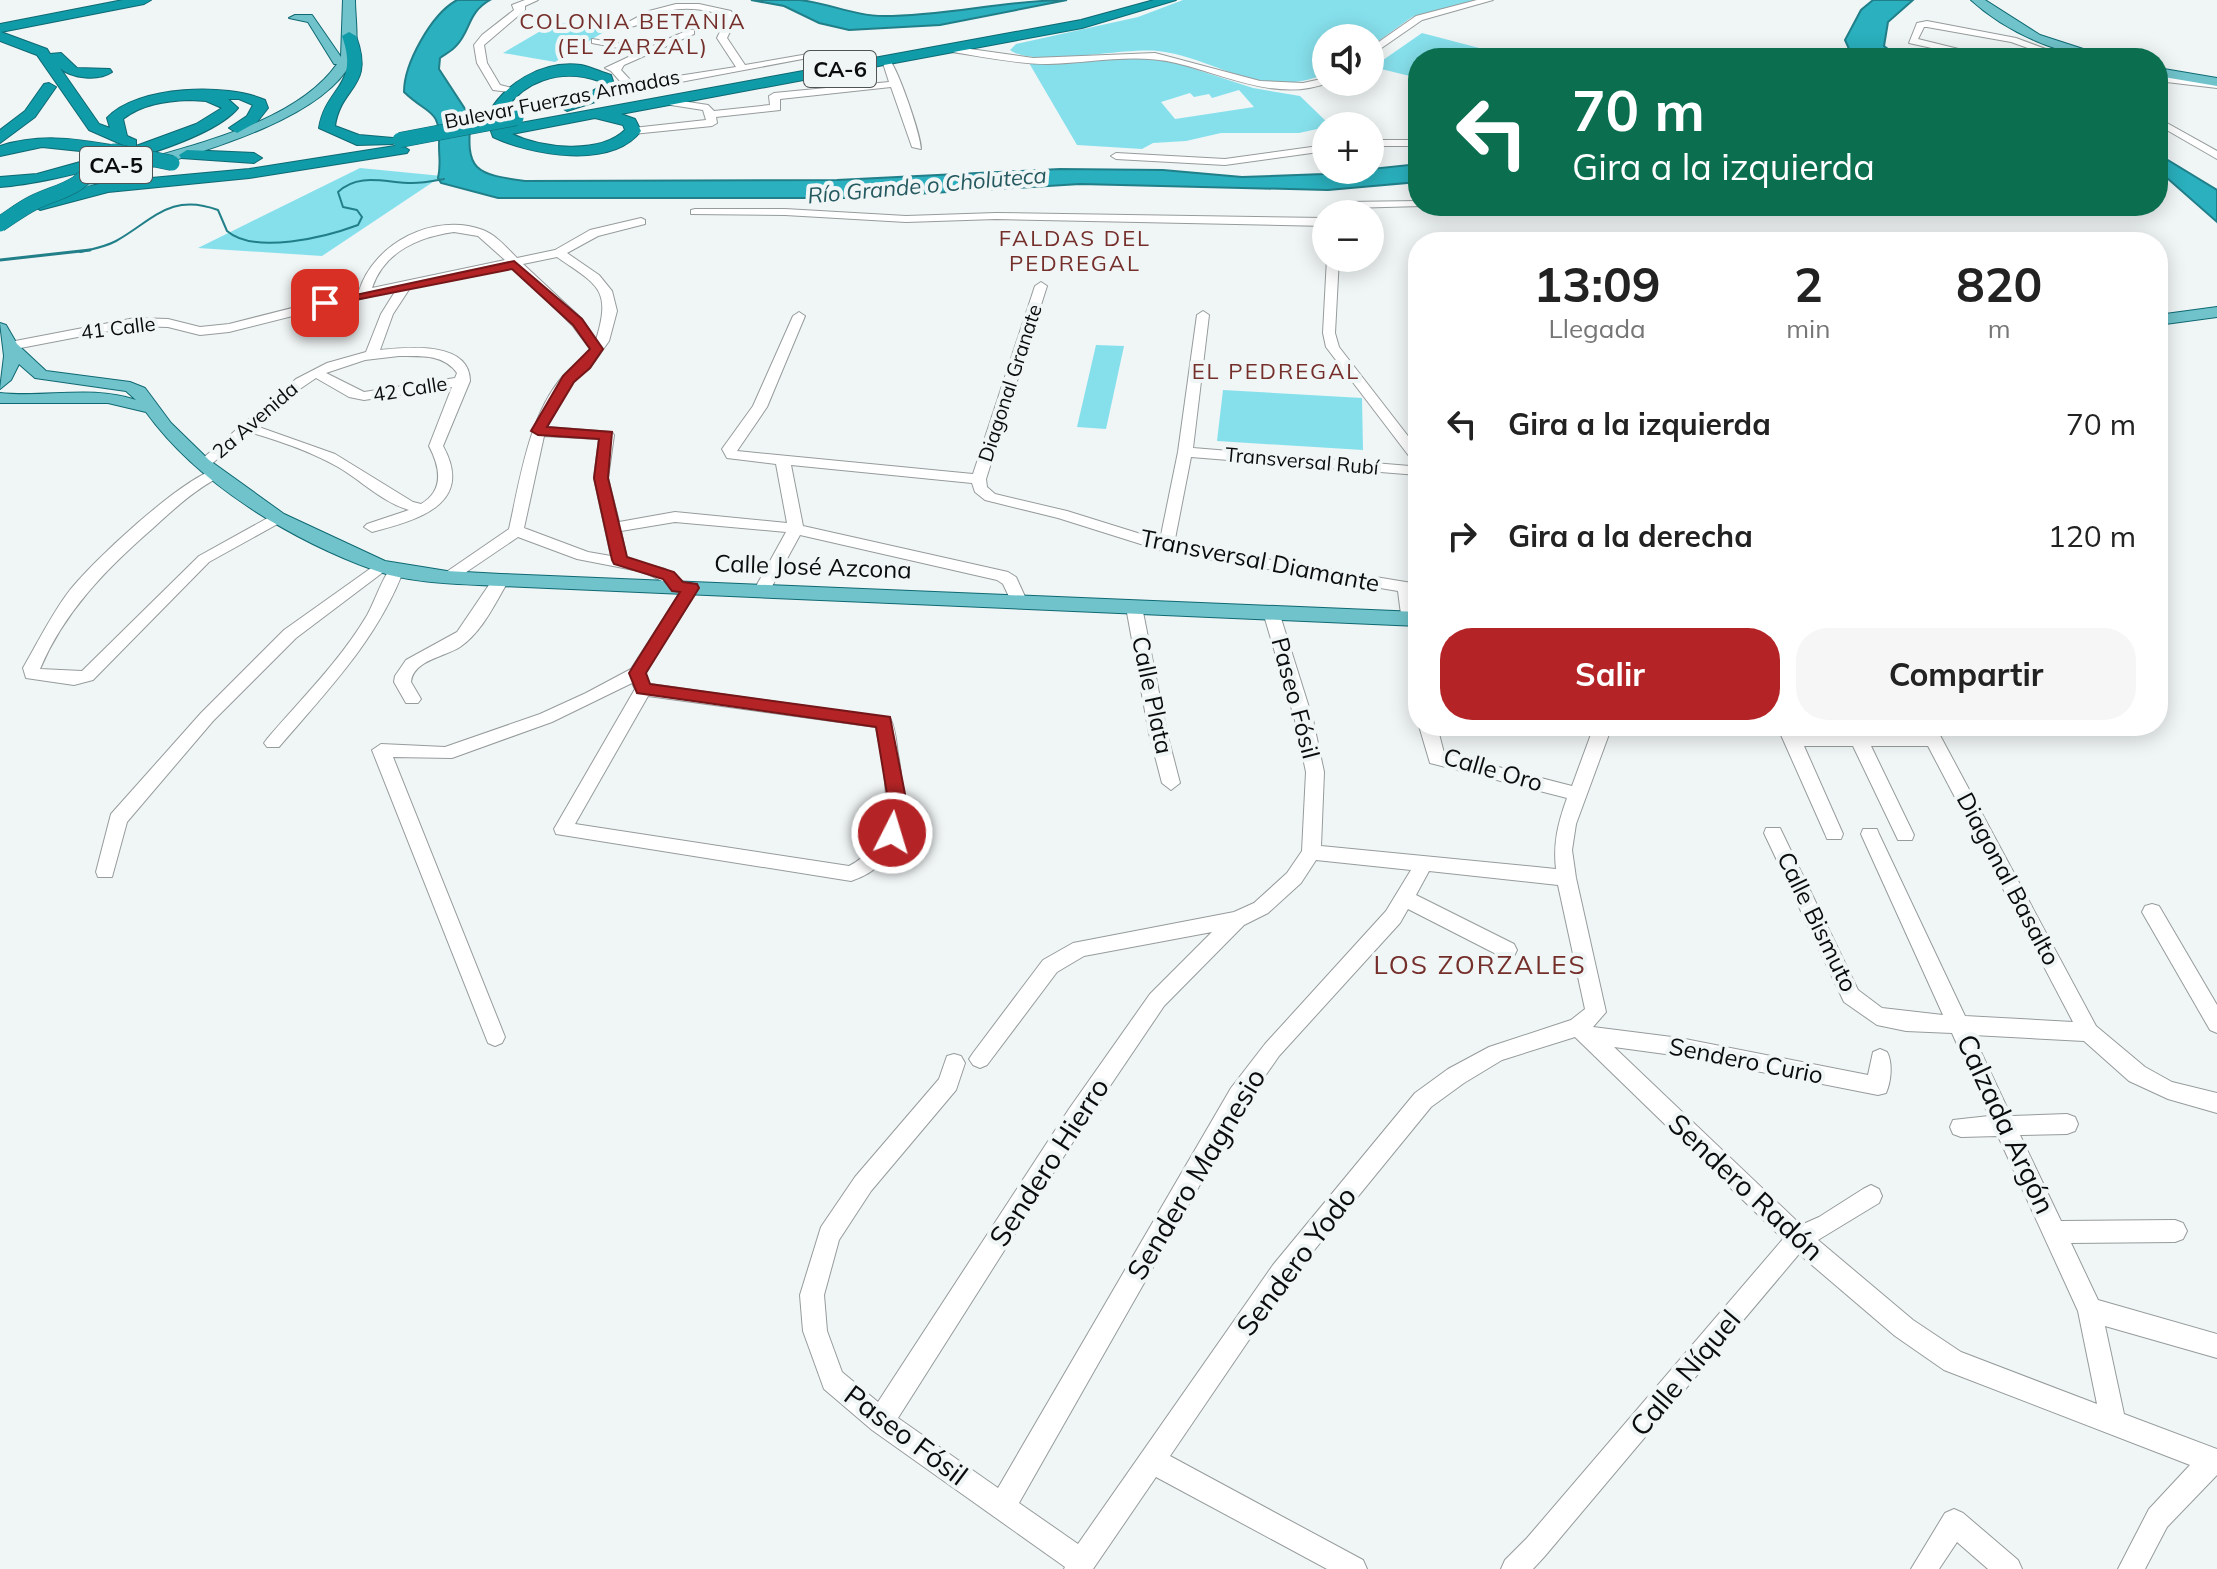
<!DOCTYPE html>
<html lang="es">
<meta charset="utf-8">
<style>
:root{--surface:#fff;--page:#f6f6f6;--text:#222;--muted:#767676;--accent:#b42426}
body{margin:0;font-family:Mulish,sans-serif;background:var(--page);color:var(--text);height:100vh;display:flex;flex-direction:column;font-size:30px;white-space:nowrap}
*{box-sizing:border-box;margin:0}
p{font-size:26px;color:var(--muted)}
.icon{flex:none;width:44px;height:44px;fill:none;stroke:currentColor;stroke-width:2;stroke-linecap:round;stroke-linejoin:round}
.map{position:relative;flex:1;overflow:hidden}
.drawer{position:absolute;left:1408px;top:232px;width:760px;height:504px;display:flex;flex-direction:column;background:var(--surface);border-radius:32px;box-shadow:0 4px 20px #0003}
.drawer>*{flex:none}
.banner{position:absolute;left:1408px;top:48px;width:760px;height:168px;border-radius:32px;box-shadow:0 4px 20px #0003;background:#0b6e4f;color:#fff;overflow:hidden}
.buttons{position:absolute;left:1312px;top:24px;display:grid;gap:16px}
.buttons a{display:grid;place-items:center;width:72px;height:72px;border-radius:50%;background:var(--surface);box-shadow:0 4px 20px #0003;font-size:40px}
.pin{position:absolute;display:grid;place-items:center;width:68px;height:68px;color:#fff;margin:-34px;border-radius:16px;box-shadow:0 4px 12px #0006}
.me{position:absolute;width:88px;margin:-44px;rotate:5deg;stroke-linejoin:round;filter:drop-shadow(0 0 6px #0008)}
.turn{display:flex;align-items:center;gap:28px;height:168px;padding:0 32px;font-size:36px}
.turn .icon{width:104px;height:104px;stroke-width:2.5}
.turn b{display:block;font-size:56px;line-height:68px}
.eta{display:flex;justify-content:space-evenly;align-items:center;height:136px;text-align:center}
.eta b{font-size:48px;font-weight:700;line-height:56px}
.primary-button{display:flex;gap:16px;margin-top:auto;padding:16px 32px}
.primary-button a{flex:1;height:92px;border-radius:32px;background:var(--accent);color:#fff;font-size:32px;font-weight:700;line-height:92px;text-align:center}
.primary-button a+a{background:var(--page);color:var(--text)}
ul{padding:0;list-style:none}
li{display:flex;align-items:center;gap:24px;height:112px;padding:0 32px}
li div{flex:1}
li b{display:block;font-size:30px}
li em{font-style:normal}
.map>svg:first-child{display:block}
.green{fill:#86e0ec;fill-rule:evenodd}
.water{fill:#2ab0be;stroke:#217f89;stroke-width:2}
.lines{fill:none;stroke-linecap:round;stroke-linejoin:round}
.stream-far1{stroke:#217f89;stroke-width:2}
.stream{stroke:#217f89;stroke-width:3}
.minor-casing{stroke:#969b9c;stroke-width:2}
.major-casing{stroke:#0e6972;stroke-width:2}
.highway-casing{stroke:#0e6972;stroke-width:2}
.minor{fill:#fff;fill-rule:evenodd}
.major{fill:#70c3cb;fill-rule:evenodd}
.highway{fill:#109ba8;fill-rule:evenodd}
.highway-bridge-casing{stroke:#0e6972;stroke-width:16;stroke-linecap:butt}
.highway-bridge{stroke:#109ba8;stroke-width:15}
.route{fill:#b42426;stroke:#751719;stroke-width:2}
.labels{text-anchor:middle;stroke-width:8;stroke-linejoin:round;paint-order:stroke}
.far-street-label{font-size:20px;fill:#0b0d0d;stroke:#f0f5f6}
.far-neighbourhood-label{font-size:22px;letter-spacing:2px;fill:#752f2b;stroke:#f0f5f6}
.shield{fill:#f0f5f6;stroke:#505353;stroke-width:2}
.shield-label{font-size:22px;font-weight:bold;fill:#0b0d0d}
.far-water-label{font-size:22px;font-style:italic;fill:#24595f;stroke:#f0f5f6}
.street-label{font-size:24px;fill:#0b0d0d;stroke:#f0f5f6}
.neighbourhood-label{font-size:26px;letter-spacing:2px;fill:#752f2b;stroke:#f0f5f6}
.near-street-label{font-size:28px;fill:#0b0d0d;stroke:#f0f5f6}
</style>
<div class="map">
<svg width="2217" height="1569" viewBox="0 0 2217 1569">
<rect width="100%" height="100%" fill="#f0f5f6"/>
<g class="green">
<path d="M1183,0H1478L1412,17L1370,47V38H1326V74C1255,101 1222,59 1158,51C1123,47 1034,68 1010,50L1016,44L1138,17Z"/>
<polygon points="556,22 607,30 555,62 503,53"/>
<polygon points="1422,33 1483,49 1471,58 1418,58 1418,78 1373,67"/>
<path d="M1137,58L1167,60L1253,88L1300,96L1331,126L1299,133H1221L1186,141L1153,143L1142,149L1077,145L1029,63ZM1239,90L1254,107L1175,119L1161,102L1190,93L1194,97L1209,94L1212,98Z"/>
<polygon points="360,168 442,176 322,256 198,248"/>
<polygon points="1096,345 1124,346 1106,429 1077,427"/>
<polygon points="1223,390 1362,398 1363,450 1217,441"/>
</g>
<g class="water">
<path d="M457,0H490C467,13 471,31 456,46C452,51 445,54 440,58L439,69L471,118C465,171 475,174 525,181L837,180L1060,169L1163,170L1242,177L1324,174L1418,164V182L1328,190L1080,184L849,198H498L441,183L438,178C441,166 439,158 439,146C440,107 430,117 404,92C404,64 431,14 457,0Z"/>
<path d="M751,0C767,0 784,0 800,0C828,3 855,16 884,16C946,16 1006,0 1067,0L940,25L849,30L819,23L784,6Z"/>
<polygon points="1873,0 1913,0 1888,22 1884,46 1900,58 1853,58 1845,40 1861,10"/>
<polygon points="2158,154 2217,190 2217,222 2158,170"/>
</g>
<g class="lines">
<path class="stream-far1" d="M80,252C93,249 105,247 116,241C152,221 170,192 218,210L227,231C255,255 326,237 358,225L362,217L357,210L343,207L338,192C359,172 386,183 412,183C423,183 433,181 444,179"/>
<polyline class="stream" points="0,260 90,250"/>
<g class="minor-casing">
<g id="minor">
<polygon points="525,0 538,0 525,6 525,10 484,45 487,63 500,85 516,89 511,92 493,90 477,63 474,45 482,35 514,10 512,5"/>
<polygon points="1477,0 1493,0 1422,20 1370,56 1370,48 1416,16"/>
<path d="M676,4H699L731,11L736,19L727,38L745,65L808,54L813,57L638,90L626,88L611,71L605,68L639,52L592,43V39L648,48L688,30H694V34L624,65L621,70L633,83L736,67L717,38L726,19L724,15C706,10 687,6 668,11C654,15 633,32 621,26L649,11Z"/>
<polygon points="1927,21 2016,38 2070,58 2056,58 2011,42 1927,27 1924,27 1918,39 1995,58 1977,58 1909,43 1917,23"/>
<path d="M949,46L1033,58L1155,53L1260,81L1303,83L1326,78V82H1330C1279,103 1226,75 1176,63C1133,53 1092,63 1048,64C1015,64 979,56 946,51V47Z"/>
<path d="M887,57C897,64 921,136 921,149L912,147L891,87L780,99V110L716,117L717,123L712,126L633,134L628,131L633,128L706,120L703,110L658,103V99L662,98L708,105L714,111L770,105L769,96L774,93L889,82L882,60Z"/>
<polygon points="2158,75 2217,82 2217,88 2158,81"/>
<polygon points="2158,118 2217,151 2217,159 2158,125"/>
<rect x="1370" y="140" width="48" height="6"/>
<polygon points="1326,145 1326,151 1225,165 1116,159 1111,156 1116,153 1225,159"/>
<polygon points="1418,201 1418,206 1422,206 1349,208 1344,214 1331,214 1346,202"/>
<path d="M1497,206H1521C1516,211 1502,211 1497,206Z"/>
<polygon points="695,209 785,209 906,216 996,213 1326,218 1326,226 996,219 906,222 785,215 691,214 691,210"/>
<path d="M641,218L645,220V224L598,236L567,253L599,275L612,291L617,311L609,341L590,368L573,381L547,427L612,432L614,435L608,478L619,522L675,512L787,523L776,464L727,458L722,449L753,406L793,316L799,312L805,316L767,407L737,451L973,474L1035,286L1041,282L1047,286L986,479L987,487L995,494L1067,511L1160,540L1178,452L1197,315L1203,311L1209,315L1193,448L1410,466L1409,456L1326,347L1323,333L1327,258H1339L1335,333L1339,347L1418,449V475L1191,457L1174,544L1418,584V594H1414L1416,618L1408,623L1402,622L1398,591L1166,552L1058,518L985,500L975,492L972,483L791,465L803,526L1008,572L1016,577L1027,601L1025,605H1013L1003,584L997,580L800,535L770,590L762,595L754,590L786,532L675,522L621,531L627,559L665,569L685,585L691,583L699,588L645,673L650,684L890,718C896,729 896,742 898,754C907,804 908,863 851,881L556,834L554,829L635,689L632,683L552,722L452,758L393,757L505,1037L502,1043L495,1046L488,1043L372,750L381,744L445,747L540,714L586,693L631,669L681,591H672L664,582L644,572L577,559L518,537L453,581L447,582L439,577L509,529C520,480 529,415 563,376C572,366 582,360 590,349L572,325L512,266L410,288L393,314L380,350C408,347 470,341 470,381L443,446C475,504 418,520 372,532L364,527L367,524L409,510C382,502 362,481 338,467C310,451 280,441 249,432L208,467L203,468L196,464L296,379L327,363L366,352L381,314L396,290L229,332L200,335L168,327L135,326L10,350L3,346L10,342L135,318L168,319L200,327L229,324L359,291C374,243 434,212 483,230C496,235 507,248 517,258L555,250L590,230ZM454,232L478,236L505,260L372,288C384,252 418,237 454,232ZM557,257C597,285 612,288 596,340L582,319L523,264ZM399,356C421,356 444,354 457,373L455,378L364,392L326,373L365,360ZM316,378L349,397L364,400L452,387L429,446C440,467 445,490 421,504L413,502L335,454L256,426L291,395ZM544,436L599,439L594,478L611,556L588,552L524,528ZM648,696L876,727C885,776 902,838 849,866L575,824Z"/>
<path d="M216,469L223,473L221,476C194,490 174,509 152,529C106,569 64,612 40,669L82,671L199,556L273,515H283V521L209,562L93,680L74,685L26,678L23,668C37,644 50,617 67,594C90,563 181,479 216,469Z"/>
<polygon points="381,561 386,562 389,566 386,570 296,638 213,721 127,822 112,877 98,877 96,872 111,814 201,713 284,630"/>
<path d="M396,564L404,569C378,639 327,691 279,747H267L264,743L267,739C301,699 339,662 366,617C374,605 385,568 396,564Z"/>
<path d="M501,575L509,580C495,603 483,631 460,647C445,657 413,660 411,682L421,699L418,703H406L394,682L395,676L406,660L457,632L495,576Z"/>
<polygon points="1134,602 1142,607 1167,733 1180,783 1171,790 1162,783 1149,733 1126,607"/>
<path d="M1271,607L1279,612L1313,720L1324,772L1321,846L1556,869C1553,843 1558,823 1567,798L1430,763L1419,726H1437L1444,753L1572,786L1594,726H1612L1576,824L1572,850L1576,878L1606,1012L1593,1027L1680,1038L1868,1075L1873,1052L1880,1049L1887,1052C1893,1063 1891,1082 1886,1093L1878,1095L1680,1056L1614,1047L1801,1225L1819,1217L1863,1189L1871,1185L1879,1189L1882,1196L1879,1203L1818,1240L1913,1320L1961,1352L2097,1404L2078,1311L1998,1136L1961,1137L1953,1134L1950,1127L1953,1120L1989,1116L1952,1033L1906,1031L1877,1025L1844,1002L1764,833L1766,828H1780L1858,990L1882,1008L1943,1015L1861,834L1863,829H1877L1879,834L1965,1016L2073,1022L1928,746H1871L1914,835L1912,840H1898L1853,746H1804L1843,834L1841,839H1827L1825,834L1777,726H1795L1798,734H1847L1843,726H1861L1864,734H1921L1917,726H1935L2096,1026L2145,1067L2172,1082L2217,1093V1113L2168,1099L2129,1081L2084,1041L1973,1035L2011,1116L2067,1114L2075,1117L2078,1124L2075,1131L2067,1134L2020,1135L2061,1221L2175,1220L2183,1223L2187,1231L2183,1239L2175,1242L2071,1243L2098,1300L2217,1334V1358L2105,1326L2124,1414L2217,1449V1475L2167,1527L2145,1569H2118L2149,1509L2190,1465L1944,1370L1895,1336L1799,1254L1545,1556L1533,1569H1501L1505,1560L1527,1538L1783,1239L1575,1037L1502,1060L1464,1083L1431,1107L1289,1281L1170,1456L1363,1560L1367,1569H1327L1156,1477L1093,1569H1064L1065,1567L872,1430L824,1389L803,1331L800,1295L821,1227L855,1177L939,1079L947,1056L954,1054L961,1056L965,1063L956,1090L871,1191L839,1240L824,1295L827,1331L842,1372L878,1402L1069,1109L1150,994L1212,932L1084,956L1057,972L987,1065L980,1068L973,1065L969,1059L973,1053L1043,960L1073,943L1234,912L1254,903L1287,873L1302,851L1306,772L1295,720L1263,612ZM1316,860L1411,870L1386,911L1265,1044L1231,1088L998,1488L898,1418L1085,1123L1164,1006L1244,925L1268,913L1301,883ZM1429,871L1558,885L1585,1009L1571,1020L1489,1047L1448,1069L1415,1093L1273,1265L1078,1544L1019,1503L1247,1102L1279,1056L1400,923L1408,909L1500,956L1507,958L1514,956L1517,950L1514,944L1416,895Z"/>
<polygon points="2152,904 2159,906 2217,1005 2217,1033 2210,1030 2142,912 2145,906"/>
<polygon points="1954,1509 1963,1513 2018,1560 2022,1569 1988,1569 1957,1542 1939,1569 1911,1569 1945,1513"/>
</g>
</g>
<g class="major-casing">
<g id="major">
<path d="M343,0H355C355,19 360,44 352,61C316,133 144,165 71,192L59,189C74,176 103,172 123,166C190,145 295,124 337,64H334L308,22L289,18L295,15H312L341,57Z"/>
<path d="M1971,0H1985L2040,35L2111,58C2063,58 2006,32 1971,0Z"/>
<polygon points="2158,68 2217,78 2217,86 2158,76"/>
<polygon points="2217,307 2217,317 2158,325 2158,315"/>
<path d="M0,323L6,325L17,344L46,371L130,382L145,388L171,423L209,460L284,514L385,561L447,571L501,574L1418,612V626L501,586C462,584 411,584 374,570C291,540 198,484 146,412L108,403H0V393C45,398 92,385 136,400L126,391L35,378L19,364L11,380L0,389L4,356Z"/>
</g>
</g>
<g class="highway-casing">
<g id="highway">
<path d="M123,0H151L144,4L1,32L47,49L50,54L61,53L77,68L110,69L112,72C99,81 72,79 60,68L99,124L110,128L107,118C137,85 228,83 265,100L268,108L257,122L237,133L229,128L247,116L253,105L239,99H228L238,108C206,147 52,183 0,187V177L37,174L109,154L42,147L0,156V146C37,134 73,138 111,145L117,147L118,151L130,148L89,130L37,55L0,41V24ZM190,100L206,101L222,108L196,124L136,146V140L127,136L123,119C142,104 166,101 190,100Z"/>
<path d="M1154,0H1176L1082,28L621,114L635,119L641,131C611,170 531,155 493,137L486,117C504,84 541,60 581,65C591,67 601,72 611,75L615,87L595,102L567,111L560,107L562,104L585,96L600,86L599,81C561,68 521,80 501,117L504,126L1081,20ZM595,118L623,125L625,130C599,155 541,148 512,134Z"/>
<path d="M349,32L356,36C375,88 341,85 335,126L359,135L393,138V144L357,145L319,128C326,86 360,87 342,36Z"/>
<polygon points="49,83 56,87 35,117 0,143 0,130 25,111 44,84"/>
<polygon points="401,145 409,150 407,153 249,178 108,192 40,210 32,205 68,191 108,182 249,169"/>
<polygon points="187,150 254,153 262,158 254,163 181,158 179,155"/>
</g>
</g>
<use href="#minor" class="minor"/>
<use href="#major" class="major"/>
<use href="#highway" class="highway"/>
<g class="highway-bridge-casing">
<g id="highway-bridge">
<polyline points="400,140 516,118"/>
<polyline points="114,151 172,163"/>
<path d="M0,224C11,217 21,209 33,203C57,191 84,189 95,161"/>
</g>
</g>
<use href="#highway-bridge" class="highway-bridge"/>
</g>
<polygon class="route" points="514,261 582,319 603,349 590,368 574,382 547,427 612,432 608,478 627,557 674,572 683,582 697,584 699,588 646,673 650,684 890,717 905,794 899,838 886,838 883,833 887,794 876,727 637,693 629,673 680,592 672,591 663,579 614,564 612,560 594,478 599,439 538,435 531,431 563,376 590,349 573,325 512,269 325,306 318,303"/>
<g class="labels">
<g class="far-street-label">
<text transform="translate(562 99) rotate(-11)" y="7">Bulevar Fuerzas Armadas</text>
<text transform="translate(118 328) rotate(-7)" y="7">41 Calle</text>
<text transform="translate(1010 383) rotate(-72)" y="7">Diagonal Granate</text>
<text transform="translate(410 389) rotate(-9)" y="7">42 Calle</text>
<text transform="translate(255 420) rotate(-41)" y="7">2a Avenida</text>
<text transform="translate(1302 461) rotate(5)" y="7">Transversal Rubí</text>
</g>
<g class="far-neighbourhood-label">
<text x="633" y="29">COLONIA BETANIA<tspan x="633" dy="25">(EL ZARZAL)</tspan></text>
<text x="1075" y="246">FALDAS DEL<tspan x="1075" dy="25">PEDREGAL</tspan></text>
<text x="1276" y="379">EL PEDREGAL</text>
</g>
<g class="shield">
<rect x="804" y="51" width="72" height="36" rx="6"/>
<rect x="80" y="147" width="72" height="36" rx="6"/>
</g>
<g class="shield-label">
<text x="840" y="77">CA-6</text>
<text x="116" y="173">CA-5</text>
</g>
<g class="far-water-label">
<text transform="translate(927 185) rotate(-5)" y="8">Río Grande o Choluteca</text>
</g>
<g class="street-label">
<text transform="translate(1260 561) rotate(11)" y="8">Transversal Diamante</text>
<text transform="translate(813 567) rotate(2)" y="8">Calle José Azcona</text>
<text transform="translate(1152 695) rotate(78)" y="8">Calle Plata</text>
<text transform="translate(1295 698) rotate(75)" y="8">Paseo Fósil</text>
<text transform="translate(1493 770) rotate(16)" y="8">Calle Oro</text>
<text transform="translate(2008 879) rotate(62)" y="8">Diagonal Basalto</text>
<text transform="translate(1817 922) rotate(64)" y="8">Calle Bismuto</text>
<text transform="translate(1746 1061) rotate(11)" y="8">Sendero Curio</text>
</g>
<g class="neighbourhood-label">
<text x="1480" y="974">LOS ZORZALES</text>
</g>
<g class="near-street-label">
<text transform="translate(2006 1124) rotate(65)" y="10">Calzada Argón</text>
<text transform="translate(1049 1162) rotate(-57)" y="10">Sendero Hierro</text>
<text transform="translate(1196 1174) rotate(-59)" y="10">Sendero Magnesio</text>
<text transform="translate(1746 1187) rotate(43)" y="10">Sendero Radón</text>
<text transform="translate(1296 1261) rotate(-53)" y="10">Sendero Yodo</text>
<text transform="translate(1685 1373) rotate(-50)" y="10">Calle Níquel</text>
<text transform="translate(906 1435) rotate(37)" y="10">Paseo Fósil</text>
</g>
</g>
</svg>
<div class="buttons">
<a><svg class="icon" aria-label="sound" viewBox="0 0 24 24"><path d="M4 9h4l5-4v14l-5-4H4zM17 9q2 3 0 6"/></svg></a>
<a>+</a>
<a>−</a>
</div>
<div class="pin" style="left:325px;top:303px;background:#d93025"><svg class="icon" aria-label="arrive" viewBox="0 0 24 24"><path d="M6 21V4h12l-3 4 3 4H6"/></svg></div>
<svg class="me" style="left:892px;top:833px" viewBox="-20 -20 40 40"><circle r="17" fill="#b42426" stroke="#fff" stroke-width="3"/><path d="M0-11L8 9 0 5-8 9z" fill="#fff"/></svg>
<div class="banner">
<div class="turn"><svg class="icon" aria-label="left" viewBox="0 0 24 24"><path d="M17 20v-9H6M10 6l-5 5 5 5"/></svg><div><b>70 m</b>Gira a la izquierda</div></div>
</div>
<section class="drawer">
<div class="eta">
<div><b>13:09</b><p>Llegada</p></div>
<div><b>2</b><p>min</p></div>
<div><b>820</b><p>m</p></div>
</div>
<ul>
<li><svg class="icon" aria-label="left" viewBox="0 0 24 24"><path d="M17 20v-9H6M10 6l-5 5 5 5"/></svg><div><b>Gira a la izquierda</b></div><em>70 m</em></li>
<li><svg class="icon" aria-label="right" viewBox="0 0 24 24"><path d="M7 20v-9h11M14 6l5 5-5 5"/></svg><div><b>Gira a la derecha</b></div><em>120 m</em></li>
</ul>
<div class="primary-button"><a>Salir</a><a>Compartir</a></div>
</section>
</div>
